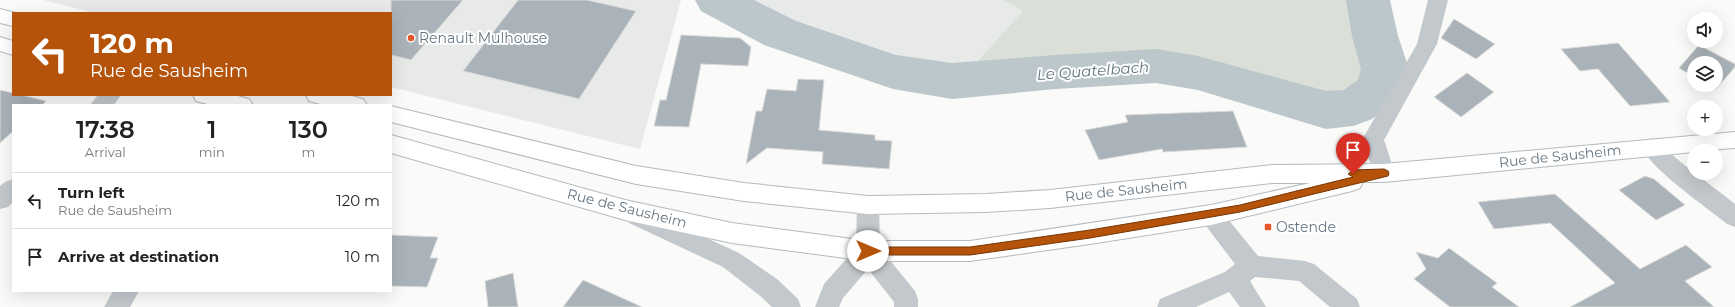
<!DOCTYPE html>
<meta charset="utf-8">
<style>
:root{--surface:#fff;--page:#f2f2f2;--text:#222;--muted:#767676;--line:#e0e0e0}
body{margin:0;font-family:Montserrat,sans-serif;background:var(--page);color:var(--text);height:100vh;display:flex;flex-direction:column;font-size:15px;white-space:nowrap}
*{box-sizing:border-box;margin:0}
p{font-size:13px;color:var(--muted)}
.icon{flex:none;width:22px;height:22px;fill:none;stroke:currentColor;stroke-width:2;stroke-linecap:round;stroke-linejoin:round}
.map{position:relative;flex:1;overflow:hidden}
.panel{position:absolute;left:12px;top:104px;width:380px;height:188px;display:flex;flex-direction:column;background:var(--surface);border-radius:0px;box-shadow:0 4px 16px #0002}
.panel>*{flex:none}
.guide{position:absolute;left:12px;top:12px;width:380px;height:84px;border-radius:0px;box-shadow:0 4px 16px #0002;background:#b45309;color:#fff;overflow:hidden}
.tools{position:absolute;left:1687px;top:12px;display:grid;gap:8px}
.tools a{display:grid;place-items:center;width:36px;height:36px;border-radius:50%;background:var(--surface);box-shadow:0 4px 16px #0002;font-size:20px}
.pin{position:absolute;display:grid;place-items:center;width:34px;height:34px;color:#fff;margin:-41px -17px;border-radius:50% 50% 50% 0;rotate:-45deg;box-shadow:0 0 4px #0007}
.pin .icon{rotate:45deg}
.me{position:absolute;width:44px;margin:-22px;rotate:90deg;stroke-linejoin:round;filter:drop-shadow(0 0 3px #0008)}
.turn{display:flex;align-items:center;gap:14px;height:84px;padding:0 12px;font-size:18px}
.turn .icon{width:52px;height:52px;stroke-width:2.5}
.turn b{display:block;font-size:28px;line-height:34px}
.eta{display:flex;justify-content:space-evenly;align-items:center;height:68px;text-align:center}
.eta b{font-size:24px;font-weight:600;line-height:28px}
ul{padding:0;list-style:none}
li{display:flex;align-items:center;gap:12px;height:56px;padding:0 12px;border-top:1px solid var(--line)}
li div{flex:1}
li b{display:block;font-size:15px}
li em{font-style:normal}
.map>svg:first-child{display:block}
.built{fill:#e8e9e9}
.green{fill:#dadfd7}
.lines{fill:none;stroke-linecap:round;stroke-linejoin:round}
.river{fill:#bbc7cb;fill-rule:evenodd}
.building{fill:#aab3b9;stroke:#dcdcda}
.major-casing{stroke:#b5babe;stroke-width:2}
.minor{fill:#c3c8cc;fill-rule:evenodd}
.major{fill:#fff;fill-rule:evenodd}
.route{fill:#b45309;stroke:#753606}
.poi-dot{fill:#e4572e;stroke:#fff;stroke-width:1.5}
.labels{text-anchor:middle;stroke-width:4;stroke-linejoin:round;paint-order:stroke}
.poi-label{font-size:14px;fill:#657683;stroke:#fff;text-anchor:start}
.street-label{font-size:14px;fill:#657683;stroke:#fff}
.water-label{font-size:15px;font-style:italic;fill:#60757c;stroke:#fff}
</style>
<div class="map">
<svg width="1735" height="307" viewBox="0 0 1735 307">
<rect width="100%" height="100%" fill="#fafaf8"/>
<g class="built">
<polygon points="43,0 681,0 640,149 391,87 391,13 95,13"/>
<polygon points="704,0 1003,0 1023,11 963,77"/>
</g>
<polygon class="green" points="1003,0 1358,0 1364,78 1322,101 1158,56 963,77 1023,11"/>
<g class="lines">
<polygon class="river" points="695,0 754,0 796,21 896,55 952,63 1056,55 1156,49 1198,56 1326,91 1343,90 1358,80 1361,69 1352,36 1346,0 1390,0 1398,36 1409,69 1404,90 1397,103 1370,120 1353,126 1326,129 1198,90 1156,83 1056,89 952,99 893,89 764,45 701,11"/>
</g>
<g class="building">
<polygon points="391,0 463,0 411,60 391,55"/>
<polygon points="518,0 587,0 636,11 579,99 463,71"/>
<polygon points="1454,19 1495,44 1476,59 1441,38"/>
<polygon points="681,35 740,38 751,47 748,66 701,64 689,127 654,126 660,100 666,100"/>
<polygon points="1618,43 1670,102 1630,106 1598,69 1580,71 1561,49"/>
<polygon points="1699,45 1735,64 1735,67 1716,89 1709,85 1716,85 1716,63 1694,63 1694,77 1679,68"/>
<polygon points="1467,73 1494,92 1461,117 1434,97"/>
<polygon points="798,79 824,80 819,130 875,135 875,140 892,141 889,169 822,164 823,152 767,148 746,164 756,111 762,111 767,89 796,91"/>
<polygon points="0,90 13,93 13,95 21,95 46,101 42,105 13,105 13,131 0,143"/>
<polygon points="1233,111 1247,147 1163,152 1162,149 1099,160 1085,130 1128,122 1125,115"/>
<polygon points="1645,176 1654,179 1685,205 1656,220 1619,190"/>
<polygon points="1555,194 1640,269 1686,245 1712,267 1685,281 1714,307 1570,307 1615,283 1550,223 1494,229 1478,202"/>
<polygon points="391,235 438,237 430,258 438,258 427,287 391,286"/>
<polygon points="1449,248 1497,283 1492,287 1519,307 1450,307 1414,279 1426,269 1416,252 1438,258"/>
<polygon points="513,273 518,307 488,307 485,281"/>
<polygon points="583,280 642,307 563,307"/>
</g>
<g class="lines">
<g class="major-casing">
<g id="major">
<polygon points="0,9 16,13 13,13 13,26 0,23"/>
<polygon points="0,37 13,41 13,55 0,51"/>
<polygon points="193,95 234,95 249,99 253,105 211,105 196,101"/>
<polygon points="306,95 348,95 363,99 367,105 324,105 309,101"/>
<polygon points="391,106 636,166 744,183 868,196 986,194 1050,190 1273,165 1384,164 1735,132 1735,148 1694,151 1694,152 1384,182 1363,182 1360,188 1352,191 1211,225 1090,244 970,261 868,261 732,243 625,220 391,153 391,135 625,200 732,223 868,241 970,241 1211,205 1310,183 1273,183 1050,208 986,212 868,214 744,201 636,184 391,122"/>
</g>
</g>
<g class="minor">
<polygon points="1428,0 1448,0 1437,44 1384,140 1395,173 1392,179 1384,182 1376,179 1362,140 1417,44"/>
<polygon points="98,95 121,95 114,105 90,105"/>
<path d="M1652,138C1663,142 1668,151 1676,158C1695,174 1715,188 1735,204V227L1727,224C1704,205 1654,172 1641,147L1644,141Z"/>
<polygon points="13,179 13,202 8,207 0,209 0,186 5,182"/>
<polygon points="868,196 876,198 879,205 880,248 915,291 918,299 918,307 894,307 894,302 868,269 843,298 839,307 815,307 824,284 856,248 857,205 860,198"/>
<polygon points="1211,205 1219,208 1258,256 1305,261 1314,264 1357,299 1360,307 1330,307 1299,281 1255,277 1250,281 1266,307 1240,307 1229,292 1196,307 1157,307 1160,299 1225,272 1235,264 1203,222 1199,215 1203,208"/>
<polygon points="637,206 739,253 777,279 798,299 801,307 772,307 759,295 723,267 629,223 625,216 629,209"/>
<polygon points="113,291 139,291 130,307 104,307"/>
</g>
<use href="#major" class="major"/>
</g>
<polygon class="route" points="1384,169 1388,171 1389,173 1388,176 1240,212 1090,238 970,255 868,255 864,254 863,251 864,248 868,247 970,247 1090,230 1240,205 1353,177 1348,174 1353,170"/>
<g class="poi-dot">
<circle cx="411" cy="38" r="4"/>
<rect x="1264" y="223" width="8" height="8" rx="2"/>
</g>
<g class="labels">
<g class="poi-label">
<text x="419" y="43">Renault Mulhouse</text>
<text x="1276" y="232">Ostende</text>
</g>
<g class="street-label">
<text transform="translate(1560 156) rotate(-6)" y="5">Rue de Sausheim</text>
<text transform="translate(1126 190) rotate(-6)" y="5">Rue de Sausheim</text>
<text transform="translate(627 208) rotate(14)" y="5">Rue de Sausheim</text>
</g>
<g class="water-label">
<text transform="translate(1093 71) rotate(-4)" y="5">Le Quatelbach</text>
</g>
</g>
</svg>
<div class="tools">
<a><svg class="icon" aria-label="sound" viewBox="0 0 24 24"><path d="M4 9h4l5-4v14l-5-4H4zM17 9q2 3 0 6"/></svg></a>
<a><svg class="icon" aria-label="layers" viewBox="0 0 24 24"><path d="M12 4l9 5-9 5-9-5zM3 14l9 5 9-5"/></svg></a>
<a>+</a>
<a>−</a>
</div>
<div class="pin" style="left:1353px;top:174px;background:#d93025"><svg class="icon" aria-label="arrive" viewBox="0 0 24 24"><path d="M6 21V4h12l-3 4 3 4H6"/></svg></div>
<svg class="me" style="left:868px;top:251px" viewBox="-20 -20 40 40"><circle r="19" fill="#fff"/><path d="M0-13L10 11 0 6-10 11z" fill="#b45309"/></svg>
<div class="guide">
<div class="turn"><svg class="icon" aria-label="left" viewBox="0 0 24 24"><path d="M17 20v-9H6M10 6l-5 5 5 5"/></svg><div><b>120 m</b>Rue de Sausheim</div></div>
</div>
<section class="panel">
<div class="eta">
<div><b>17:38</b><p>Arrival</p></div>
<div><b>1</b><p>min</p></div>
<div><b>130</b><p>m</p></div>
</div>
<ul>
<li><svg class="icon" aria-label="left" viewBox="0 0 24 24"><path d="M17 20v-9H6M10 6l-5 5 5 5"/></svg><div><b>Turn left</b><p>Rue de Sausheim</p></div><em>120 m</em></li>
<li><svg class="icon" aria-label="arrive" viewBox="0 0 24 24"><path d="M6 21V4h12l-3 4 3 4H6"/></svg><div><b>Arrive at destination</b></div><em>10 m</em></li>
</ul>
</section>
</div>
